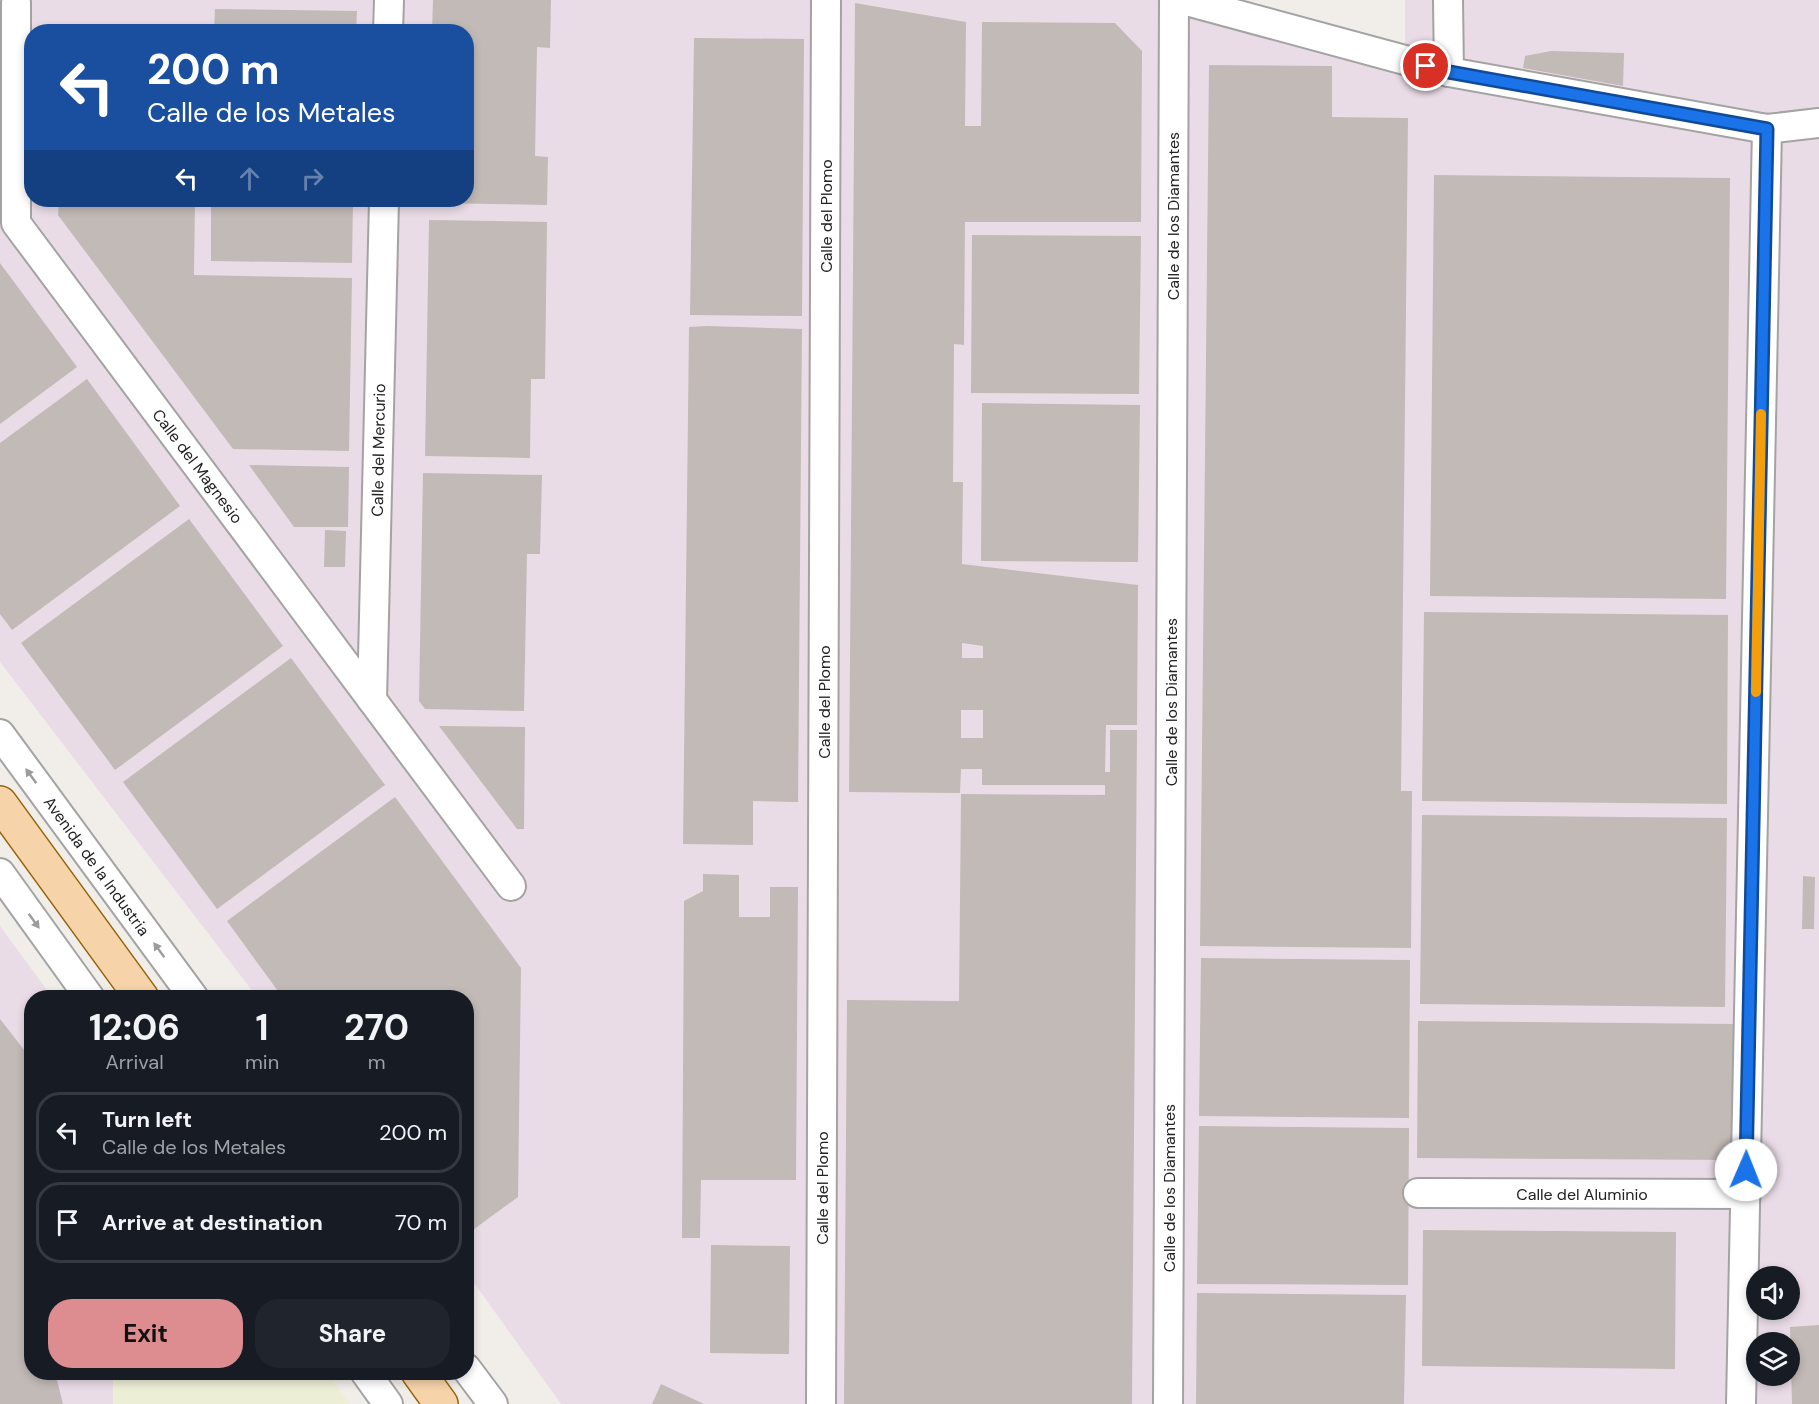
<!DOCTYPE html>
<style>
:root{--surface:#171b24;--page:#20242c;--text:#f1f3f6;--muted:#9ea1a6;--line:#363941;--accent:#dd8c90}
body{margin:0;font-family:"DM Sans",sans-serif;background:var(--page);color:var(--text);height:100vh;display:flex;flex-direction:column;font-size:22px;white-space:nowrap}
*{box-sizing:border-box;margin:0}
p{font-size:20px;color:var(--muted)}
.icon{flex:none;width:33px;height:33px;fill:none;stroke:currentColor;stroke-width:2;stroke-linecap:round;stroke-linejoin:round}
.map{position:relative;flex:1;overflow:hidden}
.side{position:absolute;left:24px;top:990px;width:450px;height:390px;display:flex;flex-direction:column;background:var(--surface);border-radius:24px;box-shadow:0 3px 9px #0003}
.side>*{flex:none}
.banner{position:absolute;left:24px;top:24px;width:450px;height:183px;border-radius:24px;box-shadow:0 3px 9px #0003;background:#1a4fa0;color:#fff;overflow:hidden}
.fabs{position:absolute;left:1746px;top:1266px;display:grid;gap:12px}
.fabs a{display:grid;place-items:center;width:54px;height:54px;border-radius:50%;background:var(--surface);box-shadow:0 3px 9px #0003;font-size:30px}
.pin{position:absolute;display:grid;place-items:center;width:51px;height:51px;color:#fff;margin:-26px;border:3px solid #fff;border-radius:50%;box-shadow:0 2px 6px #0007}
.me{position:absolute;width:66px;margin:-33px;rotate:1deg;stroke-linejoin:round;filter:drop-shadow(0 0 4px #0008)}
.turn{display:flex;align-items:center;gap:21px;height:126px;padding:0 24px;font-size:27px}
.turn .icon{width:78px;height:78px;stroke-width:2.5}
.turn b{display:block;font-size:42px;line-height:51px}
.lanes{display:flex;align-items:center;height:57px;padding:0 24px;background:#0003;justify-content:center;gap:30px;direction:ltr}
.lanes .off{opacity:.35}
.eta{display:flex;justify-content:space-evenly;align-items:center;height:102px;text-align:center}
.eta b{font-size:36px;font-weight:700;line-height:42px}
.action{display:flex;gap:12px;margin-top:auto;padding:12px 24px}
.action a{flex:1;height:69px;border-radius:24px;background:var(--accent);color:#111;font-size:24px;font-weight:700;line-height:69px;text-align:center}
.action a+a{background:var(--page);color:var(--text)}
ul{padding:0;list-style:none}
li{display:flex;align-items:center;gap:18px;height:81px;margin:0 12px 9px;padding:0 12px;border:3px solid var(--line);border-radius:24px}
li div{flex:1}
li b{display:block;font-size:22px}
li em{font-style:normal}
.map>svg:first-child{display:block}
.industrial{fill:#eadce7;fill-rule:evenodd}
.farmland{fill:#edeed6}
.building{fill:#c2bab6;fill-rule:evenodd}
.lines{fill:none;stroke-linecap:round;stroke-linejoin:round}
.minor-casing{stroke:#a3a3a3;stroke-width:32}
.primary-casing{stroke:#94630b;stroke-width:36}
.minor{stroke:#fff;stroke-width:28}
.primary{stroke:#f6d3a9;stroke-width:33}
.oneway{fill:#9c9c9c}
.route-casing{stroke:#114b97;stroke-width:15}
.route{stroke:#1a73e8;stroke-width:10}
.slow{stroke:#f59e0b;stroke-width:10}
.labels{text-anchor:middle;stroke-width:5;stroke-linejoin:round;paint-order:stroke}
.street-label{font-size:16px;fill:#222;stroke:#fff}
</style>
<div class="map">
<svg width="1819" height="1404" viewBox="0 0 1819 1404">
<rect width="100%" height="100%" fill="#f1eee9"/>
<g class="industrial">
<path d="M0,0H1164L1405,52V0H1819V1404H561L467,1273L466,998L257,997L0,662ZM32,32H466V200H32ZM1756,1276H1790V1310H1756ZM1756,1342H1790V1376H1756Z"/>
<polygon points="0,926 52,997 32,998 32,1372 113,1373 113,1404 0,1404"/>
</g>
<polygon class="farmland" points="113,1373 327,1373 350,1404 113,1404"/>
<g class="building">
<polygon points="433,0 551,0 550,48 537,47 535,156 548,157 547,205 429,203 429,200 466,200 466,32 432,32"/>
<path d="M855,3L966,22L965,126H981L982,22L1115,23L1142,51L1141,222H965L964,345L954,344L953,482H963L962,564L1138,585L1137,725H1106L1105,772H1110V730H1137L1132,1404H844L847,1000L959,1001L961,794L1105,795V785H982V769H961L960,793L849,792ZM962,643L983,646V658H962ZM961,710H983V738H961Z"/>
<polygon points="215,9 357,11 356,32 214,32"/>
<polygon points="694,38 804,39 802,316 690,315"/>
<polygon points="1551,51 1624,53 1623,86 1523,68 1525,56"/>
<polygon points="1209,65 1332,66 1332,117 1408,118 1401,791 1412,791 1411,948 1200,946"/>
<polygon points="1434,175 1730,178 1726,599 1430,596"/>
<polygon points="59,200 195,200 194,275 352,278 349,451 233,449 58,215"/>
<polygon points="211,200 353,200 352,263 211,261"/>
<polygon points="429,220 547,222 545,379 531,379 530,458 425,456"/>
<polygon points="972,235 1141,236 1139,394 971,393"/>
<polygon points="0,263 77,367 0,424"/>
<polygon points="707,326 802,329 798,802 753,801 753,845 683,844 689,327"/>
<polygon points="87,379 180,506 12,630 0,614 0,443"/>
<polygon points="982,403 1140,405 1138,562 981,561"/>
<polygon points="249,465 349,467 348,527 294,527"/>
<polygon points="423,473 542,475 540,554 527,554 524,711 425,709 419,701"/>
<polygon points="189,519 283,646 115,770 21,643"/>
<polygon points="325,530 346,531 345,567 324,567"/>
<polygon points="1424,612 1728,615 1727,804 1422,801"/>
<polygon points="291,658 385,785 217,909 123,782"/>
<polygon points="439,726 525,727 524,829 517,829"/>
<polygon points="395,797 521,968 518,1197 466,1235 466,998 283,998 227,921"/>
<polygon points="1422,815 1727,818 1725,1007 1420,1004"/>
<polygon points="703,874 739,875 739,917 770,917 770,887 798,887 796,1180 701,1180 700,1238 682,1238 684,901 703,891"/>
<polygon points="1803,876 1815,877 1814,929 1802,929"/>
<polygon points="1201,958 1410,960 1409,1118 1199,1116"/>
<polygon points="0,1019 32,1060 32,1372 55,1372 63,1404 0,1404"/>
<polygon points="1418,1021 1734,1024 1732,1160 1417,1158"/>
<polygon points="1199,1126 1409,1128 1408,1285 1197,1284"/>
<polygon points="1423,1230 1676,1232 1675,1369 1422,1366"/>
<polygon points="711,1245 790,1246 789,1354 710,1353"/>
<polygon points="1197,1293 1406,1295 1404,1404 1196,1404"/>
<polygon points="1819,1325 1819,1404 1792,1404 1790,1327"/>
<polygon points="661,1384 704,1404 652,1404"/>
</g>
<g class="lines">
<g class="minor-casing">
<g id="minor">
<polyline points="1183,0 1449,72 1767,129 1819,123"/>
<polyline points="1448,0 1449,72"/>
<polyline points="16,3 16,223 511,886"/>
<polyline points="388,32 389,0"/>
<polyline points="372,700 384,200"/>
<polyline points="0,734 194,998"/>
<polyline points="0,873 90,998"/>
<polyline points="1418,1193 1746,1194"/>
<polyline points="466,1368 493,1404"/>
<polyline points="365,1372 388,1404"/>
<polyline points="821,1404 826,0"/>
<polyline points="1168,1404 1174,0"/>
<polyline points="1741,1404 1767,129"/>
</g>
</g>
<g class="primary-casing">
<g id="primary">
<polyline points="0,803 142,998"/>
<polyline points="418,1372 441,1404"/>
</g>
</g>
<use href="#minor" class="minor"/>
<use href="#primary" class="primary"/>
</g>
<defs><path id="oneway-solid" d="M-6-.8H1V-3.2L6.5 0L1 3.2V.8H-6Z" transform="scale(1.5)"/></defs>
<g class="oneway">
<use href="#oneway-solid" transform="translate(31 776) rotate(-126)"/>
<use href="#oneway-solid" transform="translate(34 921) rotate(54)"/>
<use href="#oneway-solid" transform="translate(159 950) rotate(-126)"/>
</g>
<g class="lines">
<g class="route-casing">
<polyline id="route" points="1426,66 1449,72 1767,129 1746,1170"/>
</g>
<use href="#route" class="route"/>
<polyline class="slow" points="1756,692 1761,414"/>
</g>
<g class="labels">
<g class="street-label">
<text transform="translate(826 216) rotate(-90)" y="6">Calle del Plomo</text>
<text transform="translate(1173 216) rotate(-90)" y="6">Calle de los Diamantes</text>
<text transform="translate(378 450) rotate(-89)" y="6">Calle del Mercurio</text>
<text transform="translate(198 466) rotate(53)" y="6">Calle del Magnesio</text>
<text transform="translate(824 702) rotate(-90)" y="6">Calle del Plomo</text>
<text transform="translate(1171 702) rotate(-90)" y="6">Calle de los Diamantes</text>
<text transform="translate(97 866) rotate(54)" y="6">Avenida de la Industria</text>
<text transform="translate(822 1188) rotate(-90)" y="6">Calle del Plomo</text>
<text transform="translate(1169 1188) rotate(-90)" y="6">Calle de los Diamantes</text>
<text x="1582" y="1200">Calle del Aluminio</text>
</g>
</g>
</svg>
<div class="fabs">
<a><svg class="icon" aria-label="sound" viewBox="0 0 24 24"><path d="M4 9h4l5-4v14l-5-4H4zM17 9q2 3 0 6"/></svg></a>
<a><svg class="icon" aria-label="layers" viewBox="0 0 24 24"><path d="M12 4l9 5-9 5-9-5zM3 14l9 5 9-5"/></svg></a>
</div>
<div class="pin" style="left:1426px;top:66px;background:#d93025"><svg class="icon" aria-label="arrive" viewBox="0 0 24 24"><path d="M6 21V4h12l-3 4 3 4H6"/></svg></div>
<svg class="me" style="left:1746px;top:1170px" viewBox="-20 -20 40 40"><circle r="19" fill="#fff"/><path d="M0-13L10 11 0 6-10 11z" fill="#1a73e8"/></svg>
<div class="banner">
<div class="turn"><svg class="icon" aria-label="left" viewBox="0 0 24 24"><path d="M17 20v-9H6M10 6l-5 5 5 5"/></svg><div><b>200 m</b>Calle de los Metales</div></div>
<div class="lanes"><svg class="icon" aria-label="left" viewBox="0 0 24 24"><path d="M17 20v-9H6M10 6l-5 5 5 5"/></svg><svg class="icon off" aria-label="ahead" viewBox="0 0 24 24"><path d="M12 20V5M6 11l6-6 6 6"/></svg><svg class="icon off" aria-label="right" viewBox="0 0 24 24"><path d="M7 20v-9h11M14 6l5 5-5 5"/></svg></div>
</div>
<section class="side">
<div class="eta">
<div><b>12:06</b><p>Arrival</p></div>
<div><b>1</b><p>min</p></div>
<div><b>270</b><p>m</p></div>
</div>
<ul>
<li><svg class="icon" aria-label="left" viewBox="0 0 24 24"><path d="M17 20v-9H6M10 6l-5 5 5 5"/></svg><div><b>Turn left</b><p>Calle de los Metales</p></div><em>200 m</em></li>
<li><svg class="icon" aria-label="arrive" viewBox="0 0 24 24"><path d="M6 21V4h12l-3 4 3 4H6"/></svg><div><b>Arrive at destination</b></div><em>70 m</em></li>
</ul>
<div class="action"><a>Exit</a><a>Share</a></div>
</section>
</div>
